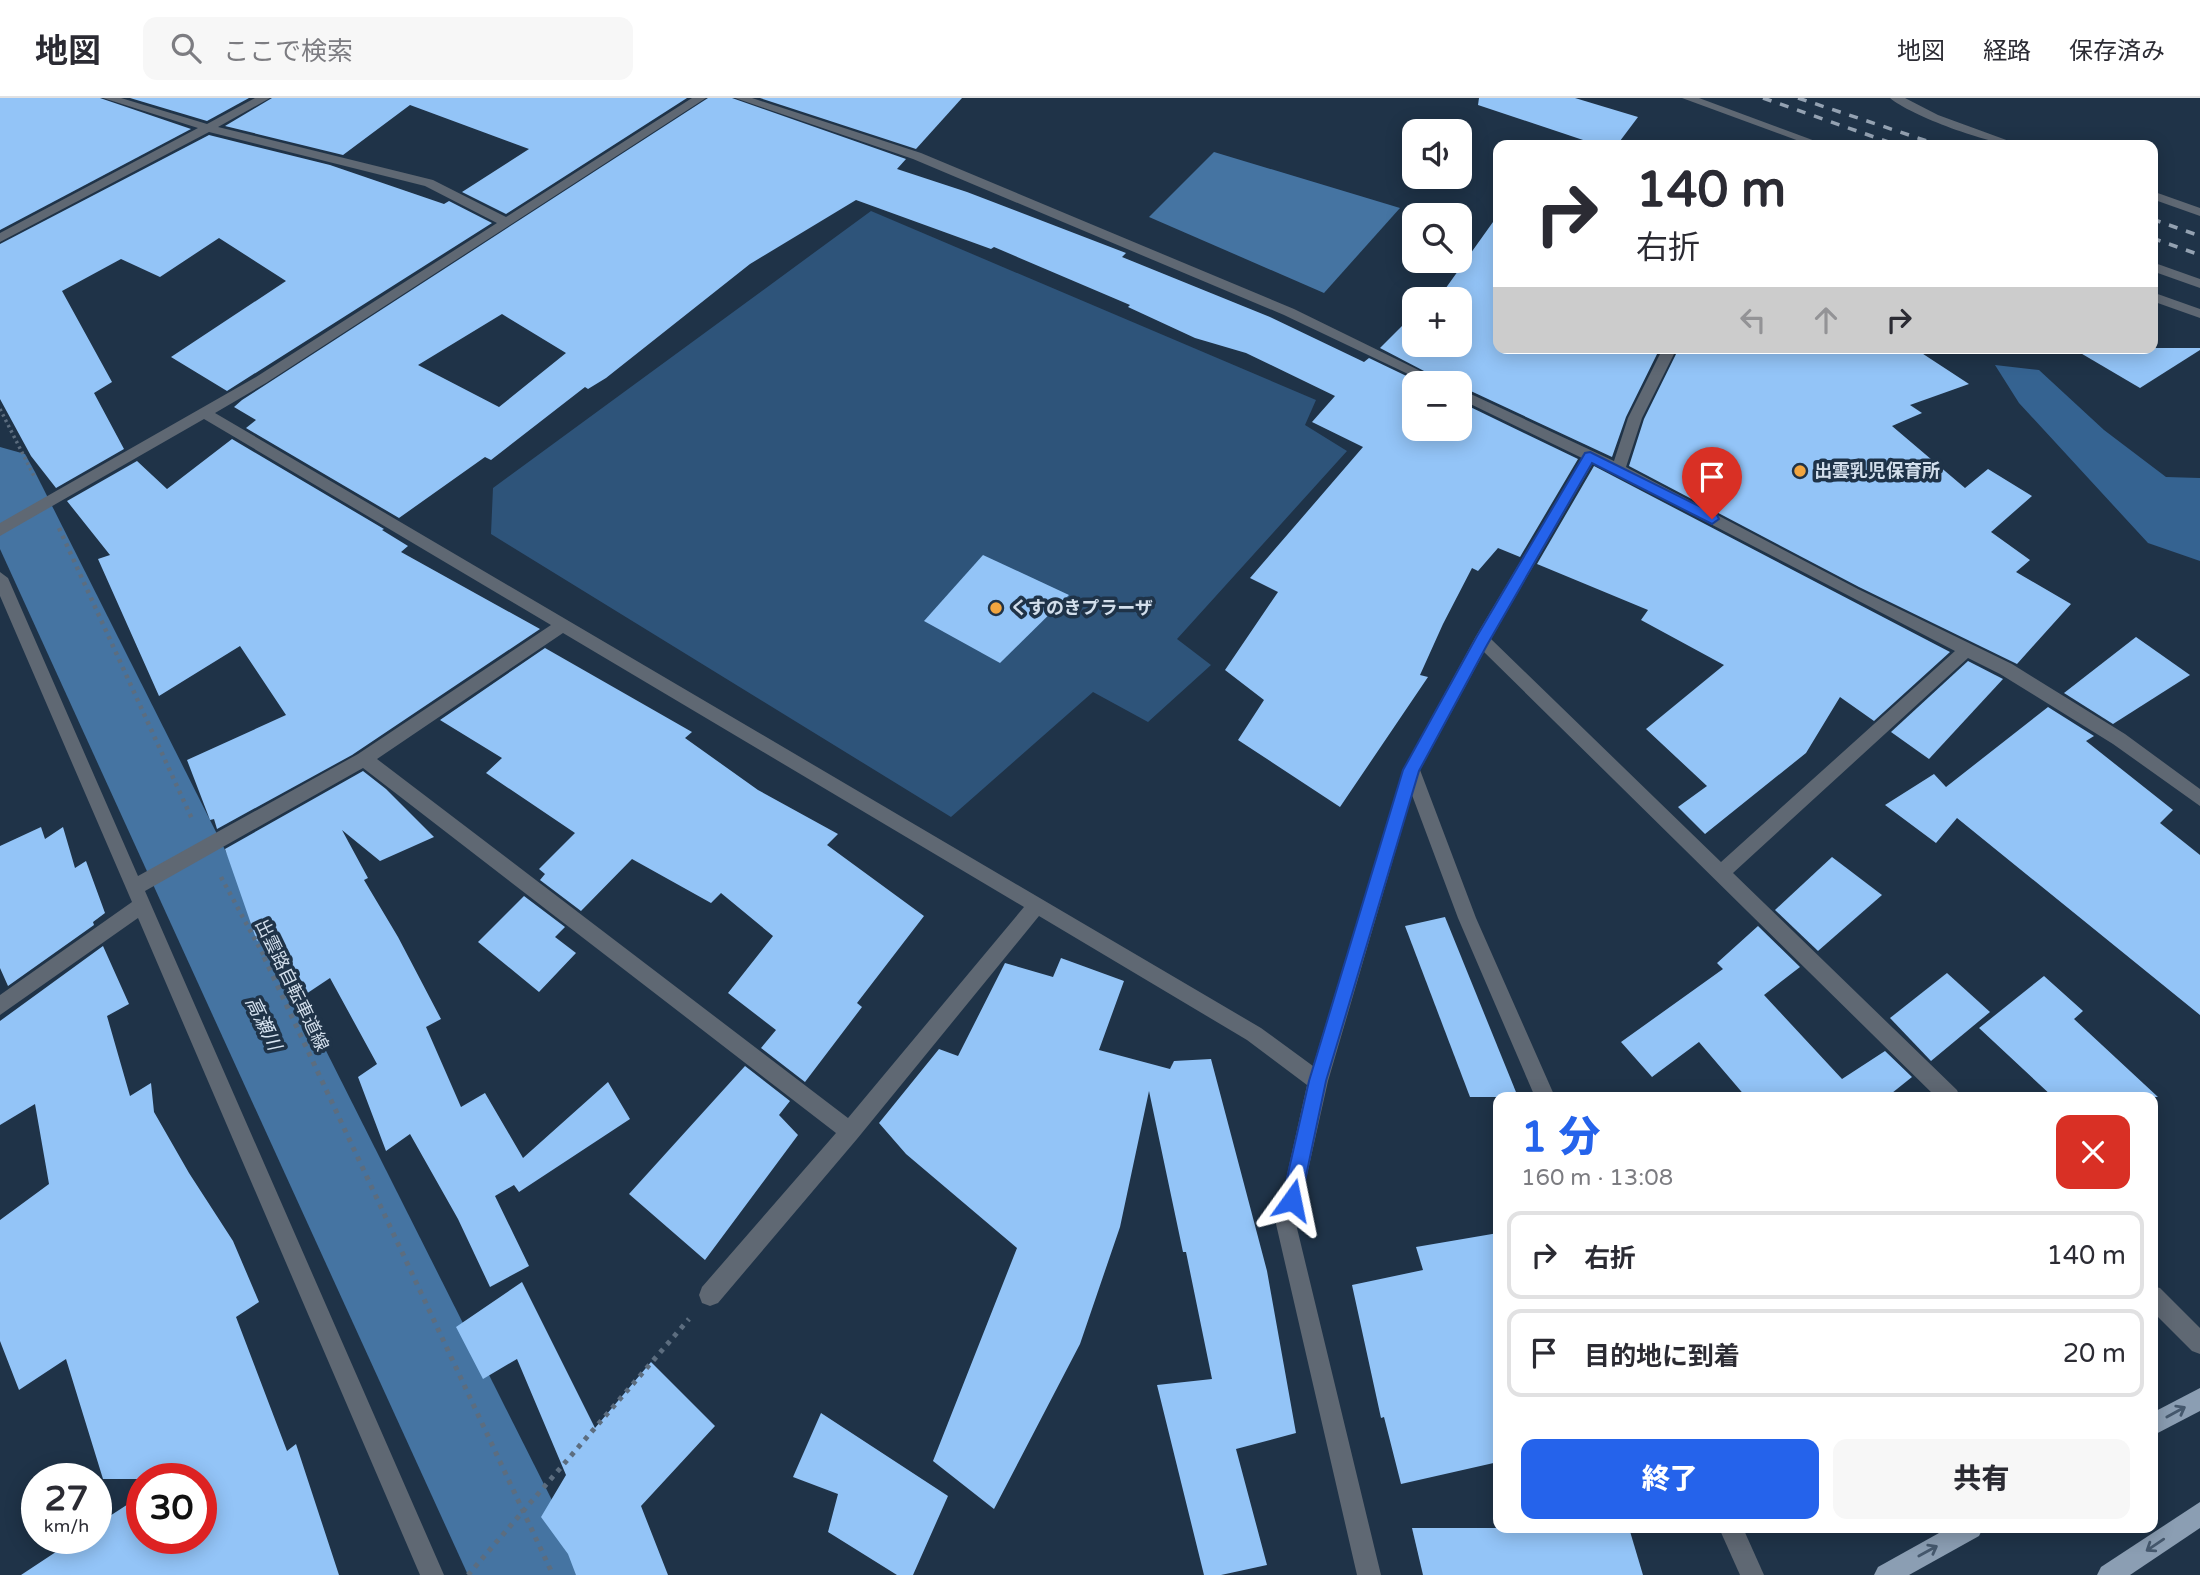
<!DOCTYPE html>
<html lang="ja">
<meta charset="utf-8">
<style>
:root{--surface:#fff;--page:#f7f7f7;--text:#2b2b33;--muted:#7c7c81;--line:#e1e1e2;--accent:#2563eb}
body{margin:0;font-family:"Varela Round","Noto Sans JP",sans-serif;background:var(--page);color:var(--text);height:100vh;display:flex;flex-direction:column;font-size:26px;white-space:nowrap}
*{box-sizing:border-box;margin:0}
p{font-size:23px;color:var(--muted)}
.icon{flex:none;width:38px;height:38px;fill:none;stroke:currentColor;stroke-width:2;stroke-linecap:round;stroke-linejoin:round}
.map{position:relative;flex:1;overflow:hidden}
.side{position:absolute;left:1493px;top:994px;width:665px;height:441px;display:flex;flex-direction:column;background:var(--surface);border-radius:14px;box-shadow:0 4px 18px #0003}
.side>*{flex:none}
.hud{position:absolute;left:1493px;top:42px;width:665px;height:214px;border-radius:14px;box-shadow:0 4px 18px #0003;background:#fff;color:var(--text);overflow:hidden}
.controls{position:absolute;left:1402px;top:21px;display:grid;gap:14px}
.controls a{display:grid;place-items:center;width:70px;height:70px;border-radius:14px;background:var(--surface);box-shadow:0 4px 18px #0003;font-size:35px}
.speed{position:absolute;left:21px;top:1365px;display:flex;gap:14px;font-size:35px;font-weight:700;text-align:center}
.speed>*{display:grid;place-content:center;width:91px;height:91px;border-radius:50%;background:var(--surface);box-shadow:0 4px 18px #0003;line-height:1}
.speed small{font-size:18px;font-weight:400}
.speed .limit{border:10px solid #d22;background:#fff;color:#111}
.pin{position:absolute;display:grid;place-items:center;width:60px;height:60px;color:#fff;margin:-72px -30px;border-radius:50% 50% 50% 0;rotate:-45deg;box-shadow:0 0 7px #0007}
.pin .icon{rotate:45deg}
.me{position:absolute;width:77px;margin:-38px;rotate:12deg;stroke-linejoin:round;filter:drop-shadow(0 0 5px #0008)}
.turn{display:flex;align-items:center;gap:24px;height:147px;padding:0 28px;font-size:32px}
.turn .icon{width:91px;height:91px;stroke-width:2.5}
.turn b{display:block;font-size:49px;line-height:60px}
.lanes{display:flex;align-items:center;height:66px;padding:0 28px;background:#0003;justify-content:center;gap:35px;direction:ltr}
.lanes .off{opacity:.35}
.round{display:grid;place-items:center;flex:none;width:74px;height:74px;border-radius:14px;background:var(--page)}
.head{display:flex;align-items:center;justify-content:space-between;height:119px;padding:0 28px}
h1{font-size:42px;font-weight:800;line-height:52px;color:var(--accent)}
.cta{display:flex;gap:14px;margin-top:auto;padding:14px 28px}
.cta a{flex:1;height:80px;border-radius:14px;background:var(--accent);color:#fff;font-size:28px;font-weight:800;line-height:80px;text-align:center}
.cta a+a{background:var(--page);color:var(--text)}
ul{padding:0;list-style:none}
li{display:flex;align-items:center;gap:21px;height:88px;margin:0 14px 10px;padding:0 14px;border:4px solid var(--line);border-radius:14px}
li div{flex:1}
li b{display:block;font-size:26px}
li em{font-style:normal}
header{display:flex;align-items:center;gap:42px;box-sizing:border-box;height:98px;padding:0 35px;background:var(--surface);border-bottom:2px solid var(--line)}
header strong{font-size:33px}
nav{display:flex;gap:38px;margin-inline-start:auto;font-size:24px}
.search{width:490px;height:63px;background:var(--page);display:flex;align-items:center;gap:18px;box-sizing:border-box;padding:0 24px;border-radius:14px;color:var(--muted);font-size:26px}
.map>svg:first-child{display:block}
.green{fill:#2e547a}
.forest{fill:#356391}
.water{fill:#4574a2}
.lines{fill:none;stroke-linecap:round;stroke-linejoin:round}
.river{fill:#4574a2;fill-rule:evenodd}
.building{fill:#93c4f7;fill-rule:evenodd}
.path-far2{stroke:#5c6d7f;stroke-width:3.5;stroke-dasharray:2.5 3.5;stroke-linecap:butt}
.path-far1{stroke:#5c6d7f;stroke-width:4.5;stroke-dasharray:3.5 5;stroke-linecap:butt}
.path{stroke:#5c6d7f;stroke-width:5;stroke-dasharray:4.5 6;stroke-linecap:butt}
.minor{fill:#5f6873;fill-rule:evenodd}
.major{fill:#8b9eb3;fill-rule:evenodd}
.rail{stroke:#94a2b2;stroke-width:3.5;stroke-dasharray:9 9;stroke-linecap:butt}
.oneway{stroke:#45586d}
.route{fill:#2563eb;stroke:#184099;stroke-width:2}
.poi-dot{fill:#f1a540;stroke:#1f3348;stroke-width:2.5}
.labels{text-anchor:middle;stroke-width:7;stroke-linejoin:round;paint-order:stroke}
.poi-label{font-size:18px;font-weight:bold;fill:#d2deeb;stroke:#1f3348;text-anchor:start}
.street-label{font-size:18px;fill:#d2deeb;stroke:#1f3348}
.water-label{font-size:19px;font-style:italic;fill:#d8e5f3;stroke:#1f3348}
</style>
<header>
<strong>地図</strong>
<div class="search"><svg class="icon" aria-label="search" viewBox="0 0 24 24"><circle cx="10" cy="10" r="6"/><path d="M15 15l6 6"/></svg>ここで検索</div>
<nav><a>地図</a><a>経路</a><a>保存済み</a></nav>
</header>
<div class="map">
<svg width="2200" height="1477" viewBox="0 0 2200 1477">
<rect width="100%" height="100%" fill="#1f3348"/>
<polygon class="green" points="871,113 1316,302 1305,327 1347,353 1177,541 1211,567 1148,624 1093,594 951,719 491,436 493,390"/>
<polygon class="forest" points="1995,267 2039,272 2104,332 2166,379 2200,380 2200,463 2148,445 2019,305"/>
<polygon class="water" points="1214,54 1400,110 1324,195 1149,119"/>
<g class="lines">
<polygon class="river" points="0,349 25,356 35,374 569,1436 586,1477 468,1477 0,451"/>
</g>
<g class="building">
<polygon points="0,0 100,0 191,31 0,132"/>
<polygon points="130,0 249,0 207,23"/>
<polygon points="272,0 687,0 506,116 462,94 529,51 410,7 343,57 225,28"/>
<path d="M708,0H732L906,61L897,71L967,94L1126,155L1122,159L1270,219L1364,264L1369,260L1421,285H1414V331H1460V304L1578,361L1520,459L1498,450L1478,473L1472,470L1443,526L1420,577L1428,579L1340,709L1238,642L1264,602L1225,572L1278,494L1250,480L1363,349L1312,324L1335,298L1246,255L1195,240L1128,209L1130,207L994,149L991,151L856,102L750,166L606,280L588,291L585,289L491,362L485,359L399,420L246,330L256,322L234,309L242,302ZM502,216L566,255L499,309L418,267Z"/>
<polygon points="760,0 962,0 916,51"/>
<polygon points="1479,0 1575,0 1638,19 1617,47 1598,47 1478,7"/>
<polygon points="209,37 330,67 444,106 449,103 492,125 227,293 171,259 286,183 219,140 160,179 121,161 62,193 112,284 94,295 124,351 56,390 31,358 0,301 0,146"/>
<polygon points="1498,117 1498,250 1660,250 1626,319 1612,359 1460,288 1460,285 1447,285 1380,250 1414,216 1414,247 1460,247 1460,201 1438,201"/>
<polygon points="1679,250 1914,250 1969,286 1910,307 1922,315 1892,328 1965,390 1988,371 2032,398 1991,434 2030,462 2016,474 2071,506 2017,566 1859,489 1629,368 1644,321"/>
<polygon points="2072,250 2200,250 2200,252 2140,290"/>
<polygon points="232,341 384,431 382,432 408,448 401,454 540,531 352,657 217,731 214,721 210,722 187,662 286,617 240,548 159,598 98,461 110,457 67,403 137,363 167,391"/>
<polygon points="1594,368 1950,554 1874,623 1840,599 1806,655 1705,736 1678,709 1707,688 1646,631 1724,567 1641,522 1648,512 1537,466"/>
<polygon points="983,457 1069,497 1000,565 924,523"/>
<polygon points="2136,539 2190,577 2113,626 2064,595"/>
<polygon points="545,550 692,634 685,640 758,692 838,736 827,747 924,818 857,905 862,909 805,984 761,950 776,932 728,895 773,838 721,795 711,805 632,761 581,813 540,782 545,776 539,771 575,735 486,675 502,660 440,622"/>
<polygon points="1968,563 2003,581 1929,661 1891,634"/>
<polygon points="2048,609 2094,638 2086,643 2173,712 2160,725 2200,757 2200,917 1957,720 1936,745 1885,707 1934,676 1946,689"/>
<polygon points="363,673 386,691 434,739 380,763 342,732 368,780 364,782 398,839 441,921 426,929 461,1009 485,995 523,1060 608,984 630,1021 519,1094 514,1087 495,1098 529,1168 490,1189 458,1121 410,1036 386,1053 358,979 377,966 330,880 303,898 267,837 257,843 225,751"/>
<polygon points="41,729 45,741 63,729 75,770 86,763 105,815 93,824 94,827 8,888 0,870 0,748"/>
<polygon points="1832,759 1882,797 1818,853 1775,812"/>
<polygon points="524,798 565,829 555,839 576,855 539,894 478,844"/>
<polygon points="1445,819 1518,999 1470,999 1405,828"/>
<polygon points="1758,828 1800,869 1764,897 1842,981 1885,953 1912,979 1887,999 1746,999 1699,944 1652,979 1621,944 1723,871 1717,865"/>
<polygon points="103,848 129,906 107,918 130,998 151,985 154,1014 189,1075 233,1143 259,1204 236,1219 287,1353 296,1346 339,1477 21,1477 77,1440 96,1440 96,1427 142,1397 142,1440 201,1440 201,1381 103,1381 66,1261 19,1292 0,1243 0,1122 49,1086 35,1006 0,1027 0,923"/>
<polygon points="1061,860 1124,883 1099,952 1170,971 1174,963 1211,961 1267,1173 1296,1335 1236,1351 1267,1467 1221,1477 1204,1477 1157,1287 1212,1281 1186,1154 1183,1154 1149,993 1120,1129 1080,1246 994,1411 933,1363 1017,1150 906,1056 879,1025 939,951 958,958 1005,865 1053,879"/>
<polygon points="1947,875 1990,914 1931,963 1890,920"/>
<polygon points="2044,878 2083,913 2074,921 2158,999 2053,999 1979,930"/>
<polygon points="745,968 790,1003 779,1017 798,1037 705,1162 629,1096"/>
<polygon points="1498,1135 1498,1364 1401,1386 1384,1319 1381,1320 1352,1187 1423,1172 1416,1149"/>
<polygon points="522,1184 595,1330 651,1264 715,1328 641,1408 668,1477 576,1477 568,1456 541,1419 566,1377 517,1261 483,1281 456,1229"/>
<polygon points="821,1315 948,1398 913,1477 897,1477 828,1434 838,1396 793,1379"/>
<polygon points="1412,1430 1629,1430 1643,1477 1423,1477"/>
</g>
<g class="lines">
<polyline class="path-far2" points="0,311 34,378"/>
<g class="path-far1">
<polyline points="59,430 192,721"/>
<polyline points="221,779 265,860"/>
</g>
<g class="path">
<polyline points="264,859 553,1477"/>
<polyline points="468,1477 689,1221"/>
</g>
<g class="minor">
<path d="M103,0H121L207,26L255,0H270L218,29L433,82L506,119L692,0H706L266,285L215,315L1261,930L1313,968L1403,672L1476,538L1582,360L1460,301V291L1614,363L1628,320L1663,250H1677L1642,320L1626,369L1858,491L2012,566L2125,636L2200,691V708L2113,646L2000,576L1968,560L1733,775L1957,992L1960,999H1936L1484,554L1420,672L1476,820L1555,999H1535L1458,820L1412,697L1328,983L1296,1126L1381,1477H1357L1276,1126L1307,987L1247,942L1039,818L857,1041L718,1205L710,1208L702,1205L699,1197L702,1189L836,1035L363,670L145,793L444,1477H420L138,820L0,917V897L132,804L0,498V474L8,480L138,778L358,656L551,527L204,321L0,438V425L256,279L497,125L425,88L209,34L0,144V135L198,30ZM1593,365L1955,553L1721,764L1491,541ZM563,535L1024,809L848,1020L377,661Z"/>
<polygon points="735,0 752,0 921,55 1294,211 1445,285 1427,285 1284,217 913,61"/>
<polygon points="1682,0 1699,0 1826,47 1810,47"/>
<path d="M1890,0H1905L1938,17L2020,47C1993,48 1911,18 1890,0Z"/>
<polygon points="2152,93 2200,110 2200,118 2152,101"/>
<polygon points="2152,164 2200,181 2200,190 2152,173"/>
<polygon points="2152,194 2200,211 2200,220 2152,203"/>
<polygon points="2152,1188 2160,1190 2200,1230 2200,1256 2192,1253 2152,1213"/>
<polygon points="1719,1430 1743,1430 1764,1477 1740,1477"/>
</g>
<g class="major">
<polygon points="2200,1290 2200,1313 2152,1338 2152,1315"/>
<polygon points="2200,1404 2200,1430 2130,1477 2097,1477 2101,1469"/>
<polygon points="1948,1430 1983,1430 1979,1438 1909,1477 1874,1477 1878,1469"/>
</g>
<g class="rail">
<polyline points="1763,0 1897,47"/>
<polyline points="1798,0 1939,47"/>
<polyline points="2152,121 2200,138"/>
<polyline points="2152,140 2200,157"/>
</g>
</g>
<defs><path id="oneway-shaft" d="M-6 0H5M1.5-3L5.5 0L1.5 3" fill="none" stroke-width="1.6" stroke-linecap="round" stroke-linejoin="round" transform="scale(1.75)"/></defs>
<g class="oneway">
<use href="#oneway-shaft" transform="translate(2176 1314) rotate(-29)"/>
<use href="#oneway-shaft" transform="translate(2155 1447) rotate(146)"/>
<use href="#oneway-shaft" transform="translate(1928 1453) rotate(-29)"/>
</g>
<polygon class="route" points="1590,354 1717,417 1719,421 1712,426 1708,424 1592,365 1487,547 1419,673 1326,983 1301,1102 1298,1109 1292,1111 1285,1109 1282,1102 1309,983 1403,672 1477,538 1585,355"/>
<g class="poi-dot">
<circle cx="1800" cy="373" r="7"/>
<circle cx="996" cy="510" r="7"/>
</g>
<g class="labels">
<g class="poi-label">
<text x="1814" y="379">出雲乳児保育所</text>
<text x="1010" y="516">くすのきプラーザ</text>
</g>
<g class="street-label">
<text transform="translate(292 887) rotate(64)" y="6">出雲路自転車道線</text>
</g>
<g class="water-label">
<text transform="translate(264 925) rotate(64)" y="7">高瀬川</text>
</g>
</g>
</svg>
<div class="controls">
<a><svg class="icon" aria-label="sound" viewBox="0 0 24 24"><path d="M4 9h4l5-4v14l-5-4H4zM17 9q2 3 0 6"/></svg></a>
<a><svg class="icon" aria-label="search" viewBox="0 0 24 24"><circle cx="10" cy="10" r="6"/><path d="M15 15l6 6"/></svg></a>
<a>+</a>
<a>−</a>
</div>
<div class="speed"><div>27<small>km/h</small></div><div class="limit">30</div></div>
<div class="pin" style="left:1712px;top:421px;background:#d93025"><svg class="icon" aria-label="arrive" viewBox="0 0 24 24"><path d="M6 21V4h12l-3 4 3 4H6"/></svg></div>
<svg class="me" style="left:1292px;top:1102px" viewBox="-20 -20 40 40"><path d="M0-17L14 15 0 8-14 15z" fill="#2563eb" stroke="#fff" stroke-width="4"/></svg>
<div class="hud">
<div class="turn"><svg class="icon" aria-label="right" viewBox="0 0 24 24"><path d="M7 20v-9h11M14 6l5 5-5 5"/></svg><div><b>140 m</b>右折</div></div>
<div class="lanes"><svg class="icon off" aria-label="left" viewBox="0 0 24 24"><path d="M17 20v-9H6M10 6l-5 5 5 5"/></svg><svg class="icon off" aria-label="ahead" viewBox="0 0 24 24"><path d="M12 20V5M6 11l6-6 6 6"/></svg><svg class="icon" aria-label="right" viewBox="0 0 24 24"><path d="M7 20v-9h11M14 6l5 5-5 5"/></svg></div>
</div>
<section class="side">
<div class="head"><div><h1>1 分</h1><p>160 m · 13:08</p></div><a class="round" style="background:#d93025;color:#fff"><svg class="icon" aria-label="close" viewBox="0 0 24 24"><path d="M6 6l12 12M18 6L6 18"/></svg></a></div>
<ul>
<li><svg class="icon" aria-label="right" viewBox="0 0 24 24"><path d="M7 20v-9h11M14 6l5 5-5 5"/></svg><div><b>右折</b></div><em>140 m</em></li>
<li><svg class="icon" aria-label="arrive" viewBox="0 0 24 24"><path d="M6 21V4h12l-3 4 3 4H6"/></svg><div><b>目的地に到着</b></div><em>20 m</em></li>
</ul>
<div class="cta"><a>終了</a><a>共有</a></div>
</section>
</div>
